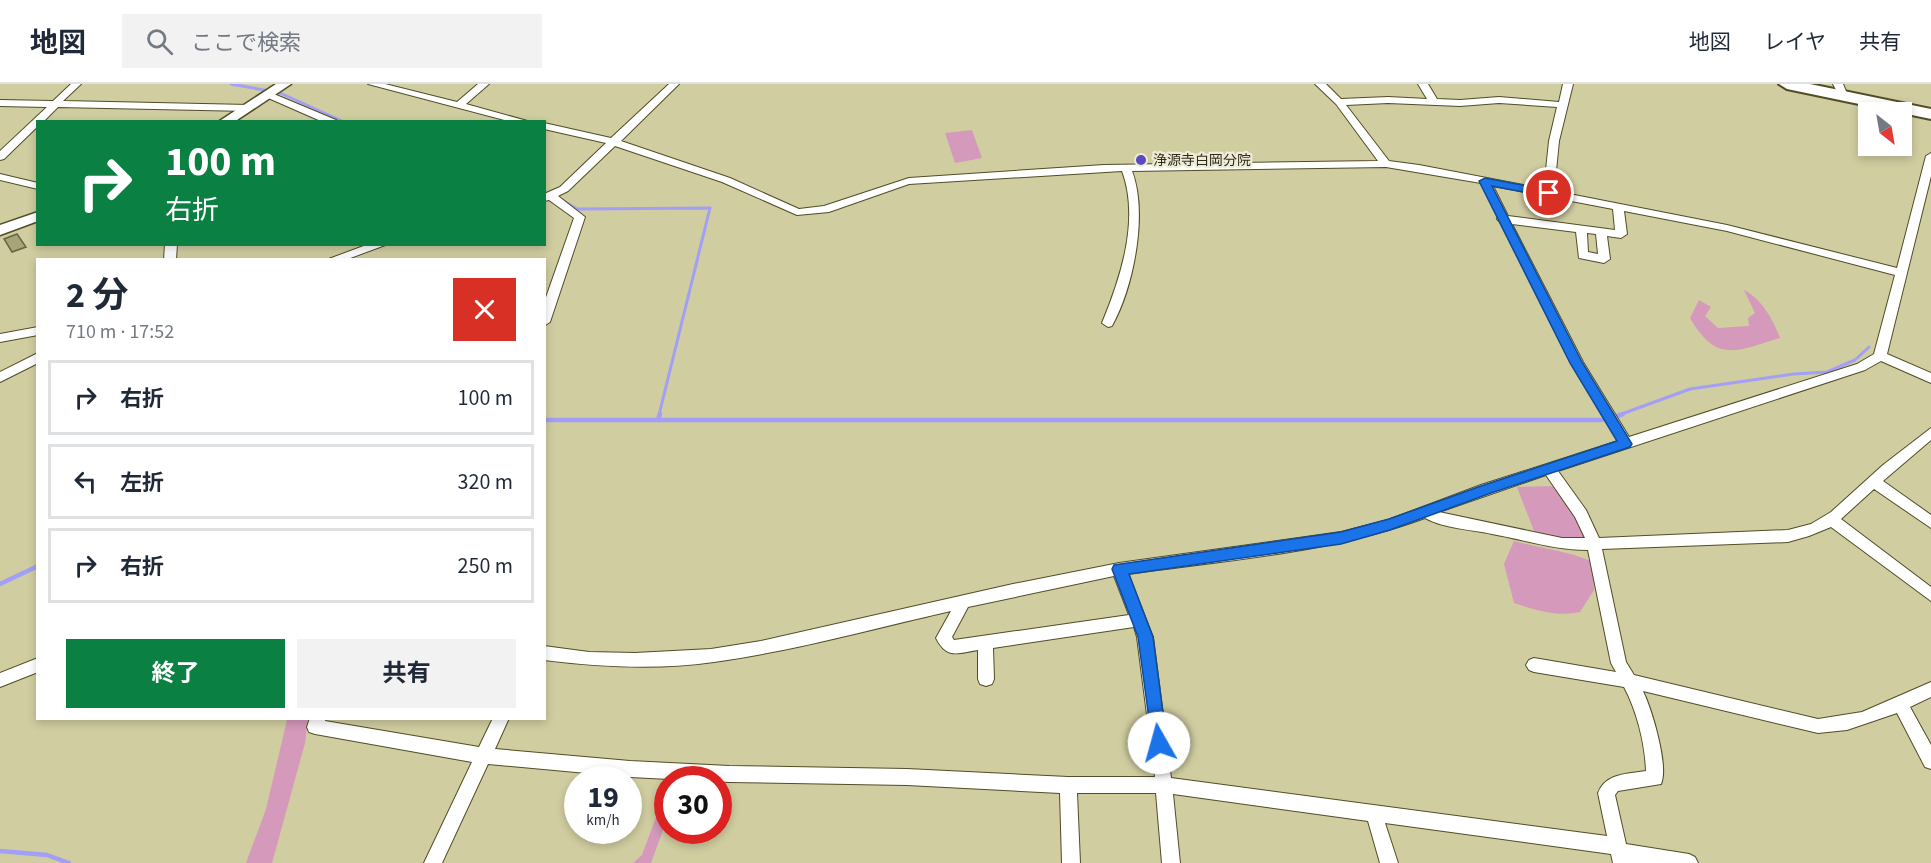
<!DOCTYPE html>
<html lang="ja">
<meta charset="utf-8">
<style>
:root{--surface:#fff;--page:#f2f2f3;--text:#1f2937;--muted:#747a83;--line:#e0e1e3;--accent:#0b8043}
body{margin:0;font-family:"Source Sans 3","Noto Sans JP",sans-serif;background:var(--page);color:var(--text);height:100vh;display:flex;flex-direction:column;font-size:22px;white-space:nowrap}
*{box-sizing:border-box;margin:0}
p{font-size:20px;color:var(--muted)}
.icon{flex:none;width:33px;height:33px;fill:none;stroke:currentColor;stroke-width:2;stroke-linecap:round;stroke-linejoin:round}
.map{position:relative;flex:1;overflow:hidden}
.details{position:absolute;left:36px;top:174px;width:510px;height:462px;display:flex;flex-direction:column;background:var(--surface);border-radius:0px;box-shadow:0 3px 9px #0003}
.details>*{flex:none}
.hud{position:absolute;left:36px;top:36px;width:510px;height:126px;border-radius:0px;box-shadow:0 3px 9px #0003;background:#0b8043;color:#fff;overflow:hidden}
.needle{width:39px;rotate:149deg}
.controls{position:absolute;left:1858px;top:18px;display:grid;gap:12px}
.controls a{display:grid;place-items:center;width:54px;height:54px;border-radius:0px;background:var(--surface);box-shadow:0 3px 9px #0003;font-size:30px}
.speed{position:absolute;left:564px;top:682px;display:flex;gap:12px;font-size:30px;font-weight:700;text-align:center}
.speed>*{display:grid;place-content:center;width:78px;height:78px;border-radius:50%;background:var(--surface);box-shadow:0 3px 9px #0003;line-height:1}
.speed small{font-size:15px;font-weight:400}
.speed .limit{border:9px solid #d22;background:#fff;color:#111}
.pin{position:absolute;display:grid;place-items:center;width:51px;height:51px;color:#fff;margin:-26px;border:3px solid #fff;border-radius:50%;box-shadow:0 2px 6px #0007}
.me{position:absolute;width:66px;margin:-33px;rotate:353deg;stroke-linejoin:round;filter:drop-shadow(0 0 4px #0008)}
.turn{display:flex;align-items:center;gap:21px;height:126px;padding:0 30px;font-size:27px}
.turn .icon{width:78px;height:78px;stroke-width:2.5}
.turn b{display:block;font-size:42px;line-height:51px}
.round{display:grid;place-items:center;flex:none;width:63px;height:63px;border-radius:0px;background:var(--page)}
.overview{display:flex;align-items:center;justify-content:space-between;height:102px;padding:0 30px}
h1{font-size:36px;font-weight:700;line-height:45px}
.cta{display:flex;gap:12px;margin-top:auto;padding:12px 30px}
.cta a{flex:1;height:69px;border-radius:0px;background:var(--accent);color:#fff;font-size:24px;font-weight:700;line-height:69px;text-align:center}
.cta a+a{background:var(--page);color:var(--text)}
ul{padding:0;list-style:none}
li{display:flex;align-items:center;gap:18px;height:75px;margin:0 12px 9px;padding:0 18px;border:3px solid var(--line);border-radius:0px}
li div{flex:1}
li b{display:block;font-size:22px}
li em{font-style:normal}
header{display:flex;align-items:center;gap:36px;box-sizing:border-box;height:84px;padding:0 30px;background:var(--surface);border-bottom:2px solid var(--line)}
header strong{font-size:28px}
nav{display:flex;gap:33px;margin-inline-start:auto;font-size:21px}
.search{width:420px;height:54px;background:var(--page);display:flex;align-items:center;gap:15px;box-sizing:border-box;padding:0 21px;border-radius:0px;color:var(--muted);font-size:22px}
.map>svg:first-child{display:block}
.green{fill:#d499bb}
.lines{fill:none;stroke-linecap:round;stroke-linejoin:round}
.stream-far1{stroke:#a29ff6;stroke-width:3}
.stream{stroke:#a29ff6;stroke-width:4.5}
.building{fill:#a7a47a;stroke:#69653d;stroke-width:1.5}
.minor-casing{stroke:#514d25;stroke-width:2}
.tertiary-casing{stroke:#514d25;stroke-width:3}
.primary-casing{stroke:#514d25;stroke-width:4}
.minor{fill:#fff;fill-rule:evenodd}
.tertiary{fill:#fff;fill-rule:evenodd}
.primary{fill:#fff;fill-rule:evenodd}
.route{fill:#1a73e8;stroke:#114b97;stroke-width:1.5}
.poi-dot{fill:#5b49c1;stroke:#edecd6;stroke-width:2}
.labels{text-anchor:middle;stroke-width:4.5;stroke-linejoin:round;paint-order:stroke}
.far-poi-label{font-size:14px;fill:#2c2b1a;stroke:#edecd6;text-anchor:start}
</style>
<header>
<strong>地図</strong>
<div class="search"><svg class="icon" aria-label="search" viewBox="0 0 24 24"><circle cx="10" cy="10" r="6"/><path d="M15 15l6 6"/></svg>ここで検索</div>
<nav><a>地図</a><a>レイヤ</a><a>共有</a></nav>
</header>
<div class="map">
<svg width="1931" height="779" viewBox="0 0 1931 779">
<rect width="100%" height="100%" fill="#d0cda1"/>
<g class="green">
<polygon points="972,46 982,74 955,79 945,49"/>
<path d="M1744,206C1761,214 1774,237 1780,254C1736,267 1717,280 1690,234L1699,216L1711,223L1705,232L1718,244L1749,242L1748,234L1755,229Z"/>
<polygon points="1557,402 1587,452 1584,456 1536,452 1517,403"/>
<path d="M1514,457C1540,464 1568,467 1593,478L1594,506L1580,528C1557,533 1536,526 1514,519L1504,480Z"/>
<polygon points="293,635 308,635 305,659 272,779 246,779 266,725 287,636"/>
<polygon points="661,720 667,722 667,735 651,779 633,779 642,771"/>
</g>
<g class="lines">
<g class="stream-far1">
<polyline points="231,0 280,9 344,38"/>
<polyline points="562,116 577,125 710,124 659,331"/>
<polyline points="1619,331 1690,305 1794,290 1827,288 1855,276 1869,263"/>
</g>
<g class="stream">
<polyline points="1614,333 1623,330"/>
<polyline points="544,336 1602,336"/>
<polyline points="658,336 660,330"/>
<polyline points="0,500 38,482"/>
<polyline points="0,767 47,771 69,779"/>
</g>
</g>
<polygon class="building" points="17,150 26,163 12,168 4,155"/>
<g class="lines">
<g class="minor-casing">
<g id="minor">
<polygon points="71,0 81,0 63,17 249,21 254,24 249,27 58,23 43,38 38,38 38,42 4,75 0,76 0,67 47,23 0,22 0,16 53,17"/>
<polygon points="368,0 385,0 457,18 478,0 489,0 466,20 531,38 512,38"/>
<path d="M669,0H679L621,57L730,94L799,125L824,122L909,94L1104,81L1378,77L1336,20L1315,0H1326L1341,15L1388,13L1427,15L1418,0H1428L1437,15L1460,16L1499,13L1559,18L1563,0H1573L1559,57L1554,107L1727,141L1897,184L1926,72L1931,69V92L1887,270L1931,289V299L1881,277L1865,286L1558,387L1586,426L1599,454L1788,446L1811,440L1831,428L1883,381L1931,344V356L1883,397L1931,431V444L1874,405L1841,435L1931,503V517L1831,443L1809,452L1788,458L1602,465L1626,578L1634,591L1818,635L1862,628L1931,598V613L1910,623L1931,661V685L1925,683L1897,629L1847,646L1818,649L1643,607C1652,626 1669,682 1661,700L1618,707L1615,711L1626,760L1689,770L1695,773L1698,779H1613L1611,770L1385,739L1398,779H1380L1368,737L1173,710L1180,779H1162L1156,709H1077L1080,779H1062L1060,709L907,701L729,698L630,693L488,680L442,779H424L472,678L315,650L309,648L307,643L310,634H326L325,637L479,663L493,634H509L495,665L630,677L729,682L907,685L1068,693H1155L1137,553L1134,543L993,564L994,595L992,600L986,602L980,600L978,595V566C958,569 947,576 936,554L951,527C872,545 793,567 714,578C658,586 600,583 544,576V562L589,568L635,569L711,565L761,557L1013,500L1119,479L1341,448L1388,436L1481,401L1618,357L1571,279L1500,138L1497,135L1498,133L1481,99L1386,83L1132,87C1148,129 1134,202 1112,242L1108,243L1102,239C1121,193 1140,135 1122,87L909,100L829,128L797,131L722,98L615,62L568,107L558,112L585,133L550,238L544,242V219L574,134L549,116L544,117V110L560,103L606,59L544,45V39L611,54ZM1388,19L1460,22L1499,19L1557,23L1549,57L1544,105L1419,81L1389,77L1346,21ZM1493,102L1613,125L1615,146L1508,132ZM1624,127L1727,147L1895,191L1874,270L1857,280L1629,353L1583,278L1512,140L1576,148L1579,174L1604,179L1610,175L1607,152L1621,154L1627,150ZM1587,149L1596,150L1598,170L1588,168ZM1546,391L1575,433L1585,454H1562L1439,428ZM1425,434C1446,445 1469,445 1492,450C1526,456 1553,466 1588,466L1611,579L1616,588L1534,574L1529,576L1526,581L1529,586L1534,588L1624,603C1637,627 1645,660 1646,687C1627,690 1606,689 1598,709L1607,752L1171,694L1153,553L1128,490C1227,476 1330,469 1425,434ZM1114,492L1129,531L954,556L952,553L968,523Z"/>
<polygon points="1833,0 1843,0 1848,12 1846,14 1840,14"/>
<polygon points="269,8 336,36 338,38 323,38 266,13 264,11"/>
<polygon points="0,90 38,99 38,105 0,96"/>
<polygon points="165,160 177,160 176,176 164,176"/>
<polygon points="369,160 388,160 345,176 326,176"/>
<polygon points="38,243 38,251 0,258 0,250"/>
<polygon points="38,269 38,279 0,298 0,288"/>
<polygon points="38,574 38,588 0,603 0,589"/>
</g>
</g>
<g class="tertiary-casing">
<g id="tertiary">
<polygon points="276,0 291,0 234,38 218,38"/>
<polygon points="38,128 38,137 0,151 0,141"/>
</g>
</g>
<g class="primary-casing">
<polygon id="primary" points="1779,0 1810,0 1931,25 1931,35 1787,5"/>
</g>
<use href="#minor" class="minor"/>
<use href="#tertiary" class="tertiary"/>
<use href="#primary" class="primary"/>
</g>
<polygon class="route" points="1485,94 1549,106 1554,109 1549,113 1492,102 1582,278 1632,360 1630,363 1491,409 1390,446 1341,460 1129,490 1153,553 1167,659 1165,665 1159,667 1153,665 1138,553 1112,485 1114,481 1341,448 1389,435 1481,402 1617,357 1570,279 1479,97"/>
<circle class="poi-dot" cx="1141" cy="76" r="6"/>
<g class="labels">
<g class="far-poi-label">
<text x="1153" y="81">浄源寺白岡分院</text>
</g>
</g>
</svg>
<div class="controls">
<a><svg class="needle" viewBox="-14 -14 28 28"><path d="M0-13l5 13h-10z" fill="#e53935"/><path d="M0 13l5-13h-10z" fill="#747a83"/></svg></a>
</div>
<div class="speed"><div>19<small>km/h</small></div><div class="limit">30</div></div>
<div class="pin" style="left:1549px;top:109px;background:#d93025"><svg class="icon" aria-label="arrive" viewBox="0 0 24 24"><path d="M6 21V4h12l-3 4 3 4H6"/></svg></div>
<svg class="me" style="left:1159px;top:659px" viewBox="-20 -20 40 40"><circle r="19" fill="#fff"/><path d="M0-13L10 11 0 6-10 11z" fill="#1a73e8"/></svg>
<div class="hud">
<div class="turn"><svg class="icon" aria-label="right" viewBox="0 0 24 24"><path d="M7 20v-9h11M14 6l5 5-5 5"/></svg><div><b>100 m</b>右折</div></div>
</div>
<section class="details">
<div class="overview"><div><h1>2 分</h1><p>710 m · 17:52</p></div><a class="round" style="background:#d93025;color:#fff"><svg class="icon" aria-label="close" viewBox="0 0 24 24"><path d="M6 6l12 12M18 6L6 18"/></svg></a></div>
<ul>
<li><svg class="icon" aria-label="right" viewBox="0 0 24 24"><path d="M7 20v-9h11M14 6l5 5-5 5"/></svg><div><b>右折</b></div><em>100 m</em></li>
<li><svg class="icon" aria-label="left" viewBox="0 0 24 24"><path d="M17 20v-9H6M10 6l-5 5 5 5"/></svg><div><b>左折</b></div><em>320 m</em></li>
<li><svg class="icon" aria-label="right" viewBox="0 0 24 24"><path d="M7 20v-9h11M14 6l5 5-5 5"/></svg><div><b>右折</b></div><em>250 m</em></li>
</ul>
<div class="cta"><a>終了</a><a>共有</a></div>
</section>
</div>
